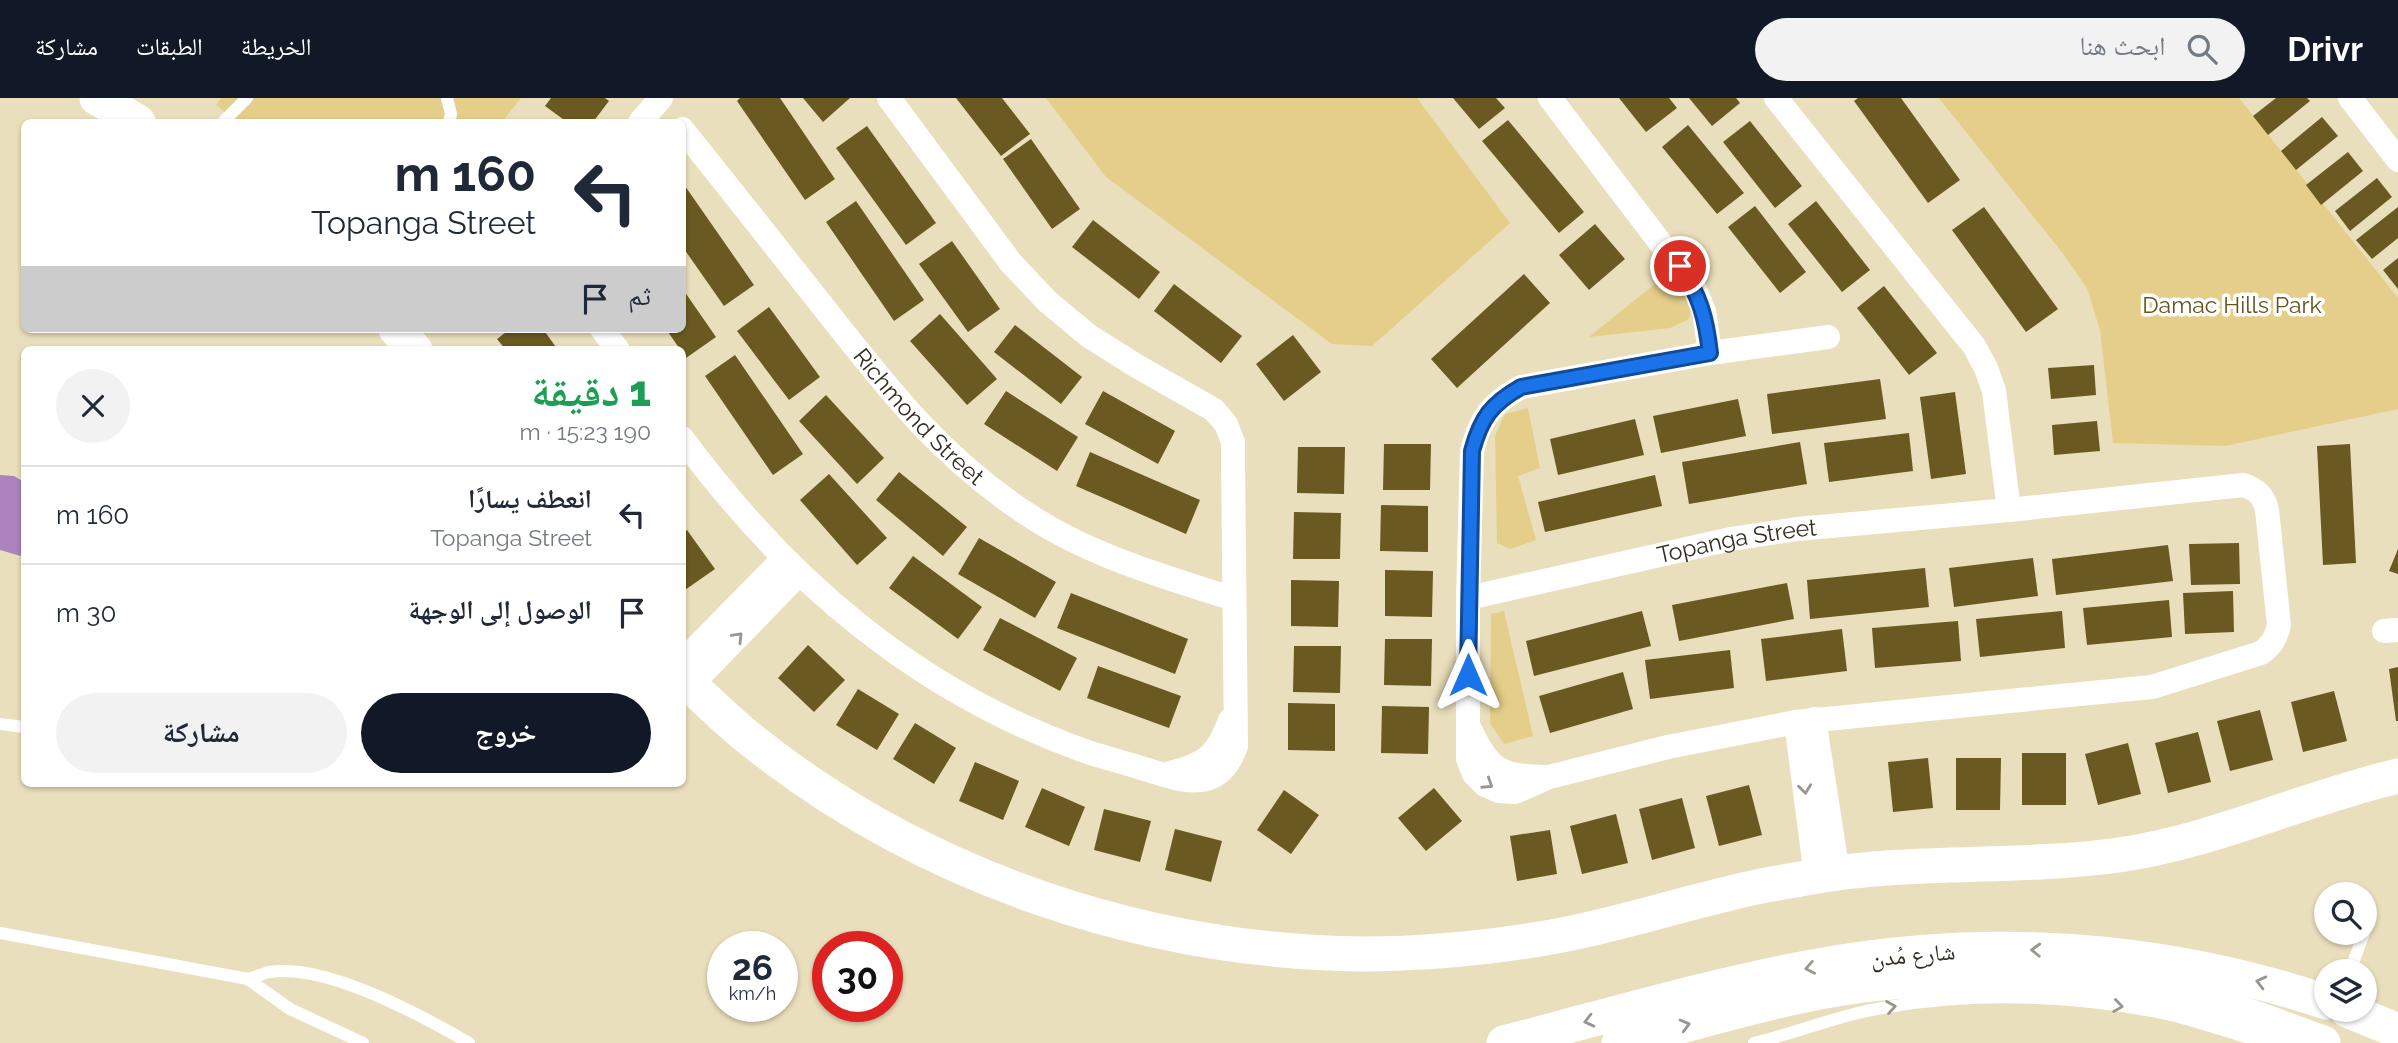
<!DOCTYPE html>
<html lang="ar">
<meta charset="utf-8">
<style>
:root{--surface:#fff;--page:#f2f2f3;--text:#1f2937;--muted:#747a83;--line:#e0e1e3;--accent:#111827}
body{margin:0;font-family:Raleway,"Noto Naskh Arabic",sans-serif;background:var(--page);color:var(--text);direction:rtl;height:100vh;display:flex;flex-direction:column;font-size:26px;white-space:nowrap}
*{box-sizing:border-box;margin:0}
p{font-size:23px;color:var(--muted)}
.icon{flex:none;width:38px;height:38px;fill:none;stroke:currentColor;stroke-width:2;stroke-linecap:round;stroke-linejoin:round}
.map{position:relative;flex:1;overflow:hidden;direction:ltr}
.panel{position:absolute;left:21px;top:248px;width:665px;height:441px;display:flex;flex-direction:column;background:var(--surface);border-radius:10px;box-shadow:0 2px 5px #0004;direction:rtl}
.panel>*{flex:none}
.hud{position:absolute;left:21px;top:21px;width:665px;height:214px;border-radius:10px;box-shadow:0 2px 5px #0004;direction:rtl;background:#fff;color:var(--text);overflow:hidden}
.controls{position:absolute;left:2314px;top:784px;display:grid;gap:14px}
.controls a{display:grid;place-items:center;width:63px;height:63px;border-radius:50%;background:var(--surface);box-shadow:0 2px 5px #0004;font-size:35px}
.speed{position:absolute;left:707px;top:833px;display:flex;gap:14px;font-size:35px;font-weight:700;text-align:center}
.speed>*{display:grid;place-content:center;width:91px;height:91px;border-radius:50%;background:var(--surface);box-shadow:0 2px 5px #0004;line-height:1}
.speed small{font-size:18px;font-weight:400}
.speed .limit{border:10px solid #d22;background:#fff;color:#111}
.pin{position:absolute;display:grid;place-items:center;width:60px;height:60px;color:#fff;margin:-30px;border:4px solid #fff;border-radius:50%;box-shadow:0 2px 7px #0007}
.me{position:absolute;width:77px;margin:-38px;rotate:0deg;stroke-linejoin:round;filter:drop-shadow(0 0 5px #0008)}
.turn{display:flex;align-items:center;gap:24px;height:147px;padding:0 35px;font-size:32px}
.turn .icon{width:91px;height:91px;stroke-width:2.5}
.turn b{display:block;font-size:49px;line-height:60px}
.then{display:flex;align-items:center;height:66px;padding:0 35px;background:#0003;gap:14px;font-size:26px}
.round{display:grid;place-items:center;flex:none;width:74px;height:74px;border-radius:37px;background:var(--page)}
.headline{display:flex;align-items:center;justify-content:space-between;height:119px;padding:0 35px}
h1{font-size:42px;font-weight:800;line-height:52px;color:#1e9e55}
.button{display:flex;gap:14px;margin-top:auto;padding:14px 35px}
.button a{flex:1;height:80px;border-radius:42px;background:var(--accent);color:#fff;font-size:28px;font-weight:800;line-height:80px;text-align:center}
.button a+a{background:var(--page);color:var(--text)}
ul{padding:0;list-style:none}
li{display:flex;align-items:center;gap:21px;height:98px;padding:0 35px;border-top:2px solid var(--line)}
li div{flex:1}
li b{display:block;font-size:26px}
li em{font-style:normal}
header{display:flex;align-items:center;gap:42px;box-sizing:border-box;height:98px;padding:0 35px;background:var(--accent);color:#fff}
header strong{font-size:33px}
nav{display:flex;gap:38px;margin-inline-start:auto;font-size:24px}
.search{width:490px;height:63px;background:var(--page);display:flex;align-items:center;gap:18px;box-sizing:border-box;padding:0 24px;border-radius:38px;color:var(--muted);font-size:26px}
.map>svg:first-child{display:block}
.green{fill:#e4ce8a}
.water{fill:#ac83bf}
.building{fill:#6a5920}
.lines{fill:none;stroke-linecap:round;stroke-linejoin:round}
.lane{stroke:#fff;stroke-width:12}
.street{stroke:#fff;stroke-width:24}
.secondary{stroke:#fff;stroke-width:35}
.oneway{stroke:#999690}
.route-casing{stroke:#114b97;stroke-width:18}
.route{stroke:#1a73e8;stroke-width:12}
.labels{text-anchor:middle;stroke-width:7;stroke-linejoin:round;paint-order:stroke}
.park-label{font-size:23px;fill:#65541c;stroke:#fff}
.street-label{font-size:23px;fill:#332e21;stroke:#fff}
</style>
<header>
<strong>Drivr</strong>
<div class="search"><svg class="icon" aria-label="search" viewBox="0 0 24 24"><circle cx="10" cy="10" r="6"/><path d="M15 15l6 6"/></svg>ابحث هنا</div>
<nav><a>الخريطة</a><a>الطبقات</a><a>مشاركة</a></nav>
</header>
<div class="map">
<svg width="2398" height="945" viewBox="0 0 2398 945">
<rect width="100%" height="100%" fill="#eadfbc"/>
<g class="green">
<polygon points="221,0 521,0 502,24 237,24 216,7"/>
<polygon points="1046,0 1417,0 1510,125 1372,248 1332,246 1106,79"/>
<polygon points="1939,0 2239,0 2398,200 2398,311 2225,348 2113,345 2100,232 2087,190 2064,157"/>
<polygon points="1676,169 1693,197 1689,221 1670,230 1589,239"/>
<polygon points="1528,310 1540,370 1518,378 1536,442 1510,451 1497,445 1495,338 1505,316"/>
<polygon points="1504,513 1533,638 1504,646 1490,625 1491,516"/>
</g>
<polygon class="water" points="0,377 14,378 24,384 24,459 0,452"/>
<g class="building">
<polygon points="551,0 605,0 609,3 593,24 567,24 545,8"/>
<polygon points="740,0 780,0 835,81 805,102 737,3"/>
<polygon points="803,0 850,0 823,24"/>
<polygon points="956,0 1002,0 1030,36 1001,58"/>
<polygon points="1453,0 1496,0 1505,10 1479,31"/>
<polygon points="1619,0 1669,0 1677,10 1646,34"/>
<polygon points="1689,0 1736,0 1740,5 1712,28"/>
<polygon points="1858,0 1901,0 1960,82 1928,105 1854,3"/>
<polygon points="2276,0 2307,0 2310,3 2268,37 2253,18"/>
<polygon points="2322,19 2338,38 2296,72 2281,53"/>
<polygon points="1508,22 1584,114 1559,135 1482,43"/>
<polygon points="1750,23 1802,88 1775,110 1723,44"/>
<polygon points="1688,27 1744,95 1717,116 1662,49"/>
<polygon points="867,28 936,125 906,147 836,50"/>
<polygon points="1031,41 1080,111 1052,131 1003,61"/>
<polygon points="2348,54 2363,73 2321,107 2306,87"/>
<polygon points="2377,80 2392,99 2350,133 2335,113"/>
<polygon points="685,88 754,187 724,208 682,148 682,90"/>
<polygon points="856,103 924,202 894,223 826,124"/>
<polygon points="1816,103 1870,172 1842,194 1788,126"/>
<polygon points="1755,108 1806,174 1780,195 1728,129"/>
<polygon points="1984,109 2058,211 2026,234 1952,132"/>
<polygon points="2398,109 2398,140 2372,161 2356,142"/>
<polygon points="1093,122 1160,174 1139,201 1072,149"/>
<polygon points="1595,126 1625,161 1589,192 1559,157"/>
<polygon points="952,143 1000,211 968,234 919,166"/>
<polygon points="2398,160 2398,191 2383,172"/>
<polygon points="1524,176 1550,205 1457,290 1431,261"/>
<polygon points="1174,186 1242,238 1221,265 1154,213"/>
<polygon points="1884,188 1937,255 1909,277 1857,210"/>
<polygon points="682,190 716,239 686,260 666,231 682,231"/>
<polygon points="769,209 820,279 789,302 737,233"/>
<polygon points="940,216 997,281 967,307 910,243"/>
<polygon points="1015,227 1082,279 1061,306 994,254"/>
<polygon points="510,231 543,231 558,252 506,252 497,241"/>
<polygon points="1293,237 1321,274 1284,303 1256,266"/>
<polygon points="735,257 803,356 773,377 705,278"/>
<polygon points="2094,267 2096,297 2051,301 2048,270"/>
<polygon points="1880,281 1886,321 1772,336 1767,296"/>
<polygon points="1006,293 1078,339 1057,373 984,326"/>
<polygon points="1103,293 1175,333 1158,366 1085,326"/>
<polygon points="1955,294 1966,376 1931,381 1920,299"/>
<polygon points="826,297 884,360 857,386 799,323"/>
<polygon points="1738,301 1746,338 1661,355 1653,318"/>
<polygon points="1635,321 1644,357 1558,377 1550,341"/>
<polygon points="2097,323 2100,353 2054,357 2052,327"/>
<polygon points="1909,335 1913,373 1829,384 1824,345"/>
<polygon points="1800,344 1807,386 1689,406 1682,364"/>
<polygon points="1384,346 1431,346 1430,392 1383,392"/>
<polygon points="2350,346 2356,465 2323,467 2317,348"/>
<polygon points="1298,349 1345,349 1344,396 1297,395"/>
<polygon points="1090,354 1200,402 1186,436 1076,388"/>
<polygon points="899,374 967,429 943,458 876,402"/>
<polygon points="829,376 887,440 857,467 800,402"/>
<polygon points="1655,377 1662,408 1545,434 1538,404"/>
<polygon points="1381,407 1428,408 1428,454 1380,453"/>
<polygon points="1294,414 1341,415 1340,461 1293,461"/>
<polygon points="687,432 715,471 682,494 682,435"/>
<polygon points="979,440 1056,484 1035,520 958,476"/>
<polygon points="2239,445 2240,486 2191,487 2189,446"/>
<polygon points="2168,447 2173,483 2056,497 2052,461"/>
<polygon points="2398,451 2398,476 2389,473"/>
<polygon points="913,458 982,509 958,541 889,490"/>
<polygon points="2033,460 2038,498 1954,509 1949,470"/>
<polygon points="1925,470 1929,509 1810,521 1807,482"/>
<polygon points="1385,472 1433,473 1432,519 1385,518"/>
<polygon points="1291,482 1339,483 1338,529 1291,528"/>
<polygon points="1787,485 1794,521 1679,543 1672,507"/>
<polygon points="2233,493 2234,534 2185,536 2183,495"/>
<polygon points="1071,495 1188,541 1175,576 1057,530"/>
<polygon points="2169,502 2172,539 2087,547 2083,510"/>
<polygon points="1642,513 1651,548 1534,578 1526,543"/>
<polygon points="2062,513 2065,550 1980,559 1976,521"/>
<polygon points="1000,520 1077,560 1060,593 983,552"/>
<polygon points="1958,523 1961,563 1875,570 1872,530"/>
<polygon points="1842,531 1847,573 1766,583 1761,541"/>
<polygon points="1385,541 1432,541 1431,588 1384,587"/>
<polygon points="808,547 845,582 814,614 778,580"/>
<polygon points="1294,548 1341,548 1340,595 1293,594"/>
<polygon points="1730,552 1734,590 1650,601 1645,562"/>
<polygon points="1098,568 1181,598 1169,630 1087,600"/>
<polygon points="2398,569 2398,623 2396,623 2389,571"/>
<polygon points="1623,574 1633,611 1550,635 1539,598"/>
<polygon points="858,591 899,616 877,652 836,627"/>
<polygon points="2334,593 2347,643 2303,654 2291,604"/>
<polygon points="1288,605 1335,606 1335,653 1288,652"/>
<polygon points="1382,608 1429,609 1428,656 1381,655"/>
<polygon points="2260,612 2273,662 2230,673 2217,623"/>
<polygon points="915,625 956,650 934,686 893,661"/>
<polygon points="2198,634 2211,684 2168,695 2155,645"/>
<polygon points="2128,645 2141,696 2098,707 2085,656"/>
<rect x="2022" y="655" width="44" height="52"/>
<polygon points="1928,660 1933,710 1893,714 1888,664"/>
<polygon points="1956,660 2001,660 2000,712 1956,712"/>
<polygon points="975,664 1019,683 1003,722 959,703"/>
<polygon points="1749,687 1762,737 1719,748 1706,698"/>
<polygon points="1042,690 1085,709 1069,748 1025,729"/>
<polygon points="1434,690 1462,723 1426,753 1398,720"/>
<polygon points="1284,692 1319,717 1291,756 1257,732"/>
<polygon points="1682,700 1695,750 1652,762 1639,711"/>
<polygon points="1104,711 1151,723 1140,764 1094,752"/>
<polygon points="1616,716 1628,765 1582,776 1570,728"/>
<polygon points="1175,731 1222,743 1211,784 1165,772"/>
<polygon points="1550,732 1557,776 1517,783 1510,738"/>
</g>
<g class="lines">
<g class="lane">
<polyline points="447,0 451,16 449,24"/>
<polyline points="223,24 247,0"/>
<polyline points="0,626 24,629"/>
<path d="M0,835L248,881C255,879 262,876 269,874C325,865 421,917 469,945"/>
<polyline points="2350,873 2364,835"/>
<polyline points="248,881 290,911 363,945"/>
<path d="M1754,945C1799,934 1842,916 1888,909C1975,894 2071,897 2158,914C2193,921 2226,934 2260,943L2270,942L2281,937"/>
</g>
<g class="street">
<polyline points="1550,0 1694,189 1704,213 1710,255"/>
<polyline points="1776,0 1974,248 1986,270 1994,293 2009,412"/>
<polyline points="2350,0 2398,62"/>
<polyline points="640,24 661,0"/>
<path id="s1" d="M682,31C729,89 775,148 821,206C884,286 937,356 1024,414C1087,457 1162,478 1234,501"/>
<polyline points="602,231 618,252"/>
<path d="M682,340C787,482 915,592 1082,652C1101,659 1120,663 1138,669C1178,681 1218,700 1236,648L1233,363V344L1226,326L1214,312L1135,267L1089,238L1048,204L1011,165L889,0"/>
<path id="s2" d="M1468,500L1731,441L1797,431L2009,412L2243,387C2257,391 2264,398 2267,412L2279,527C2276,540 2272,547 2261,555L2152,589L1796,624L1668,649L1549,679L1515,694L1499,693L1485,687L1474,676L1468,661V500L1472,353C1480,320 1491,306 1521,289L1710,255L1828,239"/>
<polyline points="2384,533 2398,532"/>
<polyline points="682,564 783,461"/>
<polyline points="691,587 799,476"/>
<polyline points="1814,621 1838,775"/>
<polyline points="1796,624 1816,778"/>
<path d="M1469,629C1489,671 1498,678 1545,679"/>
<path d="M1170,675C1206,667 1218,656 1230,622"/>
</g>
<g class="secondary">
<polyline points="97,0 138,24"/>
<polyline points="396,231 415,252"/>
<path d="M682,580C705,600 726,622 750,641C922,779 1144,854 1364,856C1419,856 1474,851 1527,843C1596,833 1663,811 1731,795C1757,788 1784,784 1811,779C1913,761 2017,771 2119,757C2215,743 2304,700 2398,678"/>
<polyline points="2347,912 2398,933"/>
<path d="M1504,945C1608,918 1712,887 1818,868C1988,837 2162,849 2326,904"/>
<path d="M1619,945C1683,928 1748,908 1814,895C1927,874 2064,873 2177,897C2227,908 2275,928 2323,945"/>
</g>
</g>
<defs><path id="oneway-chevron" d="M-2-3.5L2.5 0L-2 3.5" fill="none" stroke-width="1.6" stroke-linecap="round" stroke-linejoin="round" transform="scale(1.75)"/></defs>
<g class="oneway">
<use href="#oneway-chevron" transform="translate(738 539) rotate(-46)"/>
<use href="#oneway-chevron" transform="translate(1488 686) rotate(33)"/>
<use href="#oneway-chevron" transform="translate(1805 691) rotate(83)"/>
<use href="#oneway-chevron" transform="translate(2036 852) rotate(-178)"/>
<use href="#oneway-chevron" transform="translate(1810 870) rotate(169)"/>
<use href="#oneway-chevron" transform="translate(2261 884) rotate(-166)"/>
<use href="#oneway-chevron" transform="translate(2118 908) rotate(8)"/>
<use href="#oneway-chevron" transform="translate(1891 909) rotate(-9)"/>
<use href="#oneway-chevron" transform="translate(1589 923) rotate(166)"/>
<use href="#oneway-chevron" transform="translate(1685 927) rotate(-15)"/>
</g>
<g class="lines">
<g class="route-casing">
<path id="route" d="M1468,577L1472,353C1481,320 1491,306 1521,289L1710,255C1706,220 1700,198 1680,168"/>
</g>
<use href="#route" class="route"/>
</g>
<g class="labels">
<g class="park-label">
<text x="2232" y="215">Damac Hills Park</text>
</g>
<g class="street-label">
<text dy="8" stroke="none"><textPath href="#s1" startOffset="373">Richmond Street</textPath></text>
<text dy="8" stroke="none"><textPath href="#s2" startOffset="275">Topanga Street</textPath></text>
<text transform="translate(1913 857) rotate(-5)" y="8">شارع مُدن</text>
</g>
</g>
</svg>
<div class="controls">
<a><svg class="icon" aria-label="search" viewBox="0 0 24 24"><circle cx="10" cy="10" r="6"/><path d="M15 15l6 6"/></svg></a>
<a><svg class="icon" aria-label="layers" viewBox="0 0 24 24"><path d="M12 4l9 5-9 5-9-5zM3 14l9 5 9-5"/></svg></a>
</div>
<div class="speed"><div>26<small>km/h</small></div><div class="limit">30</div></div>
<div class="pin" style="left:1680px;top:168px;background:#d93025"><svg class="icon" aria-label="arrive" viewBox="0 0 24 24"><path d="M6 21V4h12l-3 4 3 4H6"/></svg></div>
<svg class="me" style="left:1468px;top:577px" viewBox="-20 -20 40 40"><path d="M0-17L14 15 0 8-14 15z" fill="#1a73e8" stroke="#fff" stroke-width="4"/></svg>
<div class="hud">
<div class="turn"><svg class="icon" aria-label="left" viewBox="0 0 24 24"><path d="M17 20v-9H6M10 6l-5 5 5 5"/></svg><div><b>160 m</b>Topanga Street</div></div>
<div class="then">ثم<svg class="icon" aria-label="arrive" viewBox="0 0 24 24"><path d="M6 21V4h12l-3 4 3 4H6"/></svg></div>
</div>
<section class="panel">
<div class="headline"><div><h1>1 دقيقة</h1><p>190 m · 15:23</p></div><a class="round"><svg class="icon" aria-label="close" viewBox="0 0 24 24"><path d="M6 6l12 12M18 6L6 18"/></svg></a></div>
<ul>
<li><svg class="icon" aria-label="left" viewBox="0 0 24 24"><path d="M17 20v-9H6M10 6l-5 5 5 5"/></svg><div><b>انعطف يسارًا</b><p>Topanga Street</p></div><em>160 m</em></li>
<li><svg class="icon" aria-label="arrive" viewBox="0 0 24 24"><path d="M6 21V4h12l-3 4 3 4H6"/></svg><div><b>الوصول إلى الوجهة</b></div><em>30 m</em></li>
</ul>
<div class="button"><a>خروج</a><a>مشاركة</a></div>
</section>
</div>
